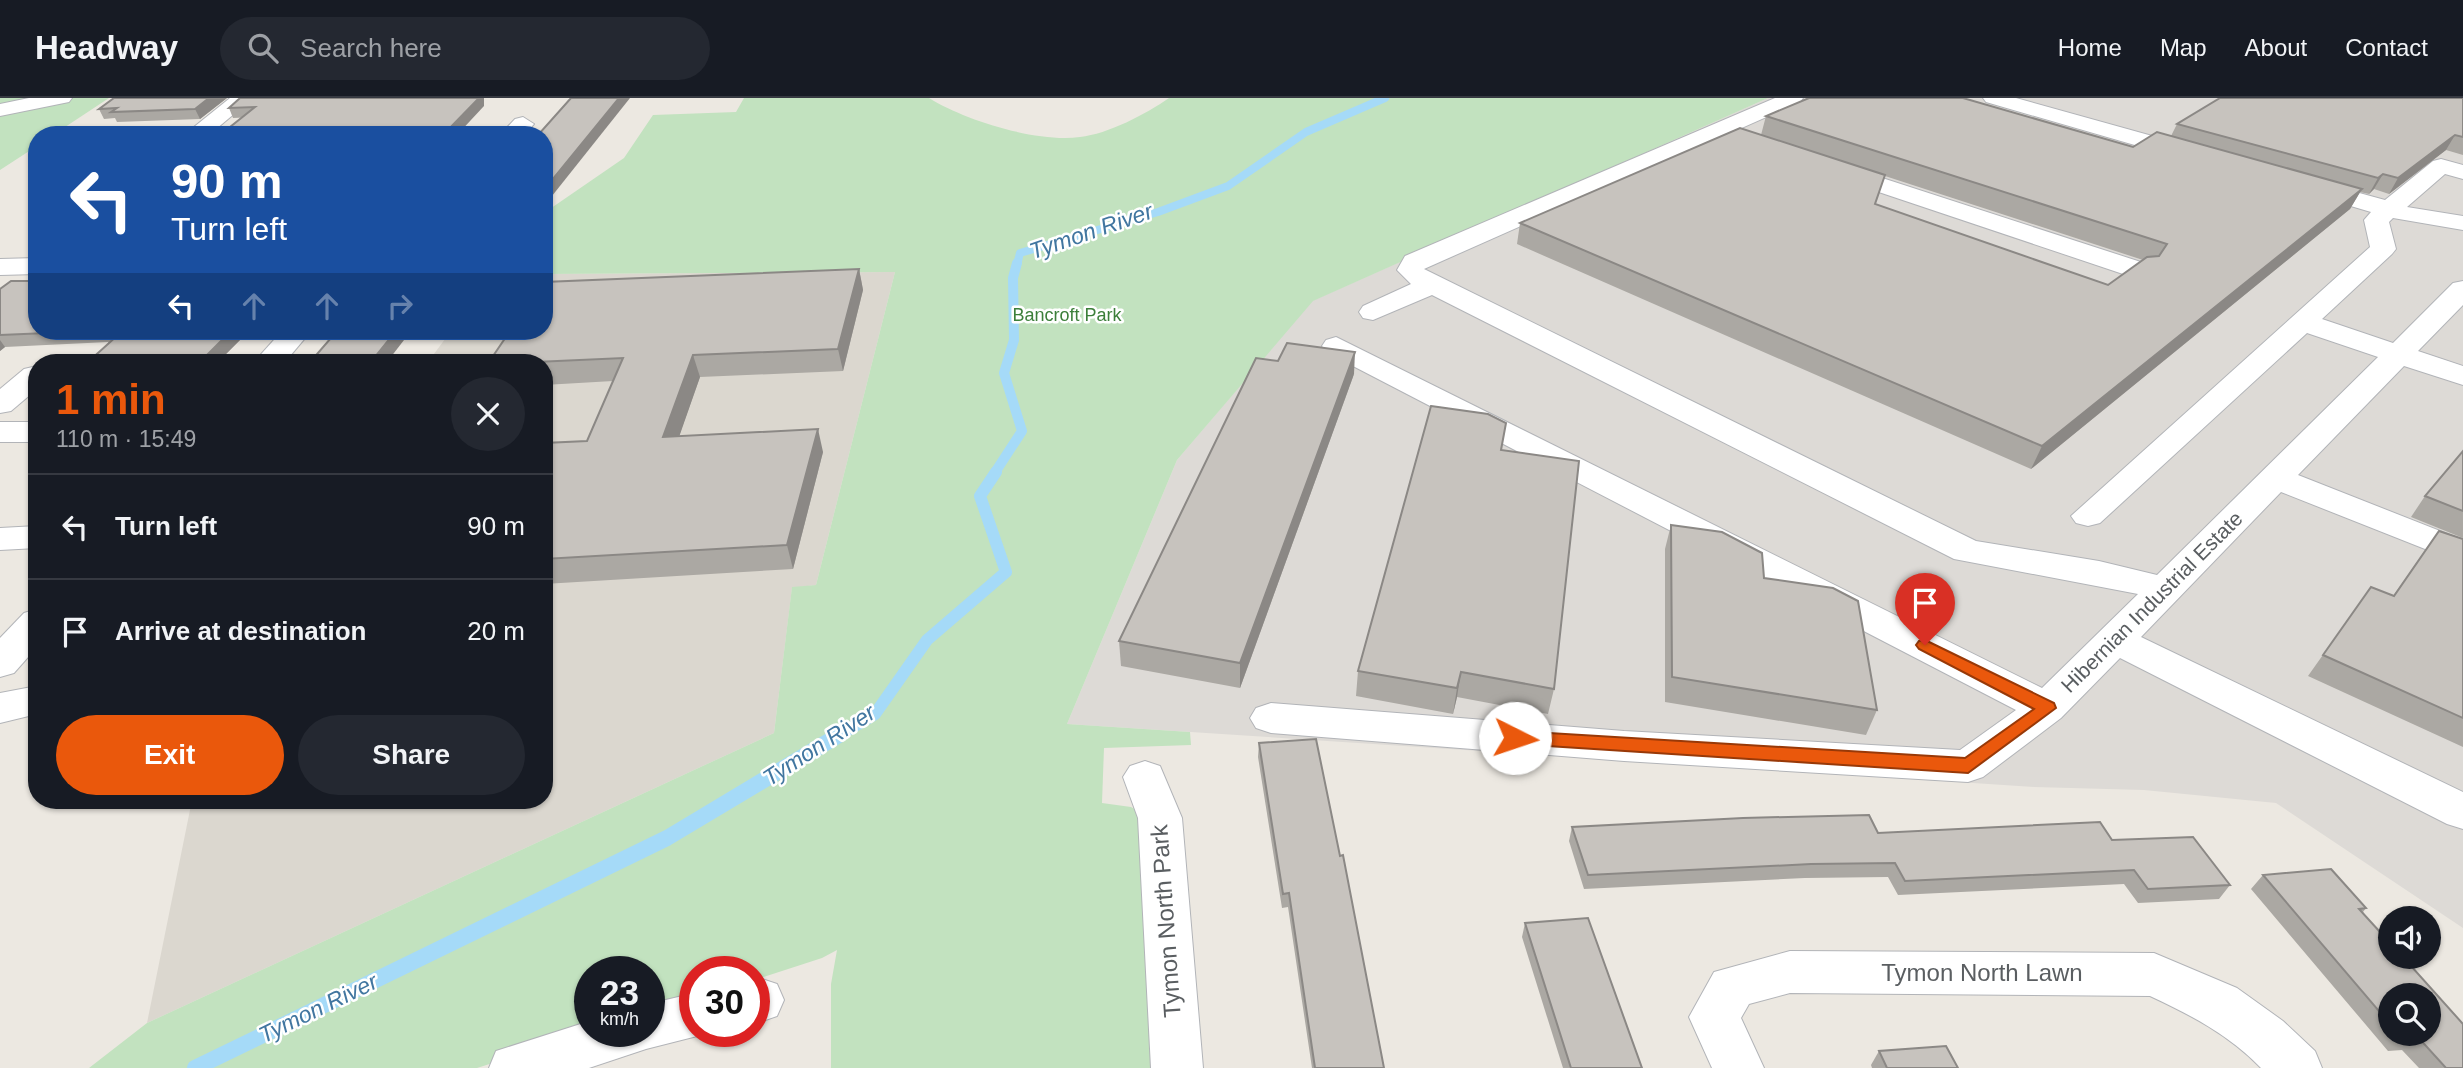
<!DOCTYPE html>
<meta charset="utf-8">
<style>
:root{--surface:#171b24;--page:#242831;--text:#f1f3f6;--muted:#9ea1a6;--line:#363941;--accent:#ea580c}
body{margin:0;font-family:Arial,sans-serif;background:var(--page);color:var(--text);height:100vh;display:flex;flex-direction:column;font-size:26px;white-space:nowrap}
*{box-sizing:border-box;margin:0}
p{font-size:23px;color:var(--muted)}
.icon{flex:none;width:38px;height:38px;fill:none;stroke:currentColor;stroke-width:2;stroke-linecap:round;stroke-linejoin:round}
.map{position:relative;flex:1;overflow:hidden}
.panel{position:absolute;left:28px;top:256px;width:525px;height:455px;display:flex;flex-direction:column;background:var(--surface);border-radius:28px;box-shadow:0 2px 5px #0004}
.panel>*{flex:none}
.hud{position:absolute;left:28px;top:28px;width:525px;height:214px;border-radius:28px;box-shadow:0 2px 5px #0004;background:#1a4fa0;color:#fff;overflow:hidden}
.tools{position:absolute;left:2378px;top:808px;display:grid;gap:14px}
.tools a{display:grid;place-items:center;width:63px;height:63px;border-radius:50%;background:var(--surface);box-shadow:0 2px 5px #0004;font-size:35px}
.speed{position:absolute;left:574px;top:858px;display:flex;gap:14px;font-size:35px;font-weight:700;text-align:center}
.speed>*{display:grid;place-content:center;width:91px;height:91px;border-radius:50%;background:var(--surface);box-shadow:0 2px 5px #0004;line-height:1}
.speed small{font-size:18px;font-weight:400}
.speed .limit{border:10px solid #d22;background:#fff;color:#111}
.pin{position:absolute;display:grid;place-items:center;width:60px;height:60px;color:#fff;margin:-72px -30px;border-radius:50% 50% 50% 0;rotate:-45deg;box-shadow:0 0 7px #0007}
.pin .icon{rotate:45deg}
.me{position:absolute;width:77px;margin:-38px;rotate:94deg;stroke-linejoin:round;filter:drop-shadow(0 0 5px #0008)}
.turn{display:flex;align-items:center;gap:24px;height:147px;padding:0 28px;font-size:32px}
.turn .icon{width:91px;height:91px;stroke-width:2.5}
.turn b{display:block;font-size:49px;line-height:60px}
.lanes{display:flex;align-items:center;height:66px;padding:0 28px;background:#0003;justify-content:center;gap:35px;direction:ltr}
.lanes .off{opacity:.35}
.round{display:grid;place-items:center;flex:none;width:74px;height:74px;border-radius:37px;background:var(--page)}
.head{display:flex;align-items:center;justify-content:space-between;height:119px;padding:0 28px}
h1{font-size:42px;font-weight:700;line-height:52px;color:var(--accent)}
.cta{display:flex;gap:14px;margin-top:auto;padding:14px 28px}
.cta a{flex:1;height:80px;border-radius:42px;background:var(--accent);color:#fff;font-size:28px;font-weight:700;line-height:80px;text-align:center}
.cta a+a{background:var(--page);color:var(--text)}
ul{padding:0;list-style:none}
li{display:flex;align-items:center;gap:21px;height:105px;padding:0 28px;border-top:2px solid var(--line)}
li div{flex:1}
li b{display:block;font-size:26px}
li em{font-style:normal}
header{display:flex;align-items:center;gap:42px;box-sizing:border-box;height:98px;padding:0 35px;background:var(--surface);border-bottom:2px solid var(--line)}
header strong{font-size:33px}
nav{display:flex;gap:38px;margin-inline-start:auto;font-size:24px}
.search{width:490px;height:63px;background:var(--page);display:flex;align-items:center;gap:18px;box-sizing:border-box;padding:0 24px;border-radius:38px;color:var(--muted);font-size:26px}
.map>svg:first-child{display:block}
.industrial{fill:#dddad6}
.education{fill:#dbd7cf}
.green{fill:#c2e2bf}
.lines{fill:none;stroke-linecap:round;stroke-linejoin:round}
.stream-far3{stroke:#a5daf8;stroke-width:8}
.stream-far2{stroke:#a5daf8;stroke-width:10}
.stream-far1{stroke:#a5daf8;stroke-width:12}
.stream{stroke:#a5daf8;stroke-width:16}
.minor-casing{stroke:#b2b4b8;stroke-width:2}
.minor{fill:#fff;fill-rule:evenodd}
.wall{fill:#aba8a3;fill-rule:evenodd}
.shaded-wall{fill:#8b8885}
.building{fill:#c7c3be;stroke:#8b8885;stroke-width:2}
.route{fill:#ea580c;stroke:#983908;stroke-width:2}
.labels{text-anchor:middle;stroke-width:5;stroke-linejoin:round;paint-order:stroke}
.far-park-label{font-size:18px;fill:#3c7f3a;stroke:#fff}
.street-label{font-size:21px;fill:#5a5e61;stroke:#fff}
.water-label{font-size:23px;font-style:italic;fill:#4176a0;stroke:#fff}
.near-street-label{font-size:24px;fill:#5a5e61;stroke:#fff}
</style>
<header>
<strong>Headway</strong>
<div class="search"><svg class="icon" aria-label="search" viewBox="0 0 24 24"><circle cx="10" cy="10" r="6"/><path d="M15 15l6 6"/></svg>Search here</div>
<nav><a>Home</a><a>Map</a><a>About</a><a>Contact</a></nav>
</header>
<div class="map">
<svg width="2463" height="970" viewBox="0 0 2463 970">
<rect width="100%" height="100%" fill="#ece8e1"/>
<polygon class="industrial" points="1768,0 2463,0 2463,830 2276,705 2144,692 2034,689 1067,626 1177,362 1312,203"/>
<polygon class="education" points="895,174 816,487 792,490 774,635 147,925 192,702 544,702 544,264 428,264 451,233 544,233 544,176"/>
<g class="green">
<polygon points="0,0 109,0 53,37 37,37 37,48 0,72"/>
<path d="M744,0H929C964,22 1037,45 1080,39C1108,36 1146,16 1169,0H1768L1313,203L1177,362L1067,626L1190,634L1191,647L1104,650L1102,705L1131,709L1138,713L1159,970H831V886L837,852L822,860L754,882V873H695V901L649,915V873H590V933H594L477,970H89L147,925L774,635L792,489L816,487L895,174L544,176V115L624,60L653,17L736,14Z"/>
</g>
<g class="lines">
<polyline class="stream-far3" points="1017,167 1020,155 1158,114 1228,88 1306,34 1385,0"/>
<polyline class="stream-far2" points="994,376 1022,333 1004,275 1014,242 1013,180 1017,165"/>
<polyline class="stream-far1" points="836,639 875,616 927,542 1006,474 980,398 996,374"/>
<polyline class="stream" points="195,970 667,740 839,637"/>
<g class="minor-casing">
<g id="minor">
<polygon points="29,0 72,0 69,4 0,18 0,6"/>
<polygon points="230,0 253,0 209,37 184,37"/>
<polygon points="1775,0 1803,0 1800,4 1424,171 1976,443 2099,463 2157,477 2378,259 2307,235 2100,425 2088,428 2076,425 2071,418 2370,149 2364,122 2371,114 2300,93 2296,88 2300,83 2308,81 2385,102 2433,63 2441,61 2463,67 2463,81 2445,76 2407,109 2463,118 2463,132 2393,120 2389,124 2396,151 2392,156 2322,221 2393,245 2453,185 2463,183 2463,207 2418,253 2463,268 2463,287 2404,268 2298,377 2463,442 2463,466 2281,394 2141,539 2463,694 2463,731 2447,726 2120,560 2061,620 1983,679 1968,684 1624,663 1271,635 1256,630 1250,620 1256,610 1271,605 1624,633 1960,652 2016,612 1326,254 1322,248 1326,242 1336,239 2042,590 2138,496 1954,461 1432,197 1373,222 1363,220 1359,214 1363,208 1411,186 1397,172 1405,158"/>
<polygon points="1983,0 2016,0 2199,51 2202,56 2191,63 2183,61 1986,4"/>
<polygon points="523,19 534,26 524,37 500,37 515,21"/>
<polygon points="1836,65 2147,166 2151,172 2147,178 2129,178 1828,77 1824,72 1828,67"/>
<polygon points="37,160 37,176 0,177 0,161"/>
<polygon points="282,233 311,233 285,264 254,264"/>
<polygon points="37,268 37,291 11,313 0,315 0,291 24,271"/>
<rect x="0" y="324" width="37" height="20"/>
<polygon points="37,428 37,450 0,452 0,430"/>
<polygon points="37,511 37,549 14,575 0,579 0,540 24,515"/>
<polygon points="37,588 37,616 0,625 0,595"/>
<polygon points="1145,663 1160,668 1182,720 1203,970 1151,970 1138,720 1123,679 1130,668"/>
<path d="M1790,853L2154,855L2237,890L2283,923L2315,953L2322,970H2261C2229,937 2191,917 2150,898L1790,895L1749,906L1741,920L1764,970H1712L1689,919L1714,874Z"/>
<polygon points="759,880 777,886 784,902 777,918 754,926 754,882"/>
<polygon points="695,895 695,933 713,934 646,951 589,970 489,970 496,953 590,923 590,933 649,933 649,906"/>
</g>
</g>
<use href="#minor" class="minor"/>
</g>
<g class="wall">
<polygon points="114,0 227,0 200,21 117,24 115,20 104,21 99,11"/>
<polygon points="240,0 484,8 233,20 229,10"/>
<path d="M2463,0V57L2446,52L2389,96L2374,91L2369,96L2360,94L2350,111L2031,371L1517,146L1520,125L1761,37L1766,18L2133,49L2171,38L2177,26ZM1885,78L2143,162L2108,187L1875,106Z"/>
<polygon points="544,37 548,103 544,103"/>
<polygon points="859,171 863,192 843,273 700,279 679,338 823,354 793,471 544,486 544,345 587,343 613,283 544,287 544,264"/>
<polygon points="0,191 37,233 249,233 218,264 109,246 108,244 5,249 0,253"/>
<polygon points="1354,276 1240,590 1121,568 1119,543"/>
<polygon points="1502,352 1554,591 1548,616 1457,599 1453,616 1356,598 1358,573"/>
<polygon points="2463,353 2463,440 2411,419 2425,398"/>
<polygon points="1671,427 1764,480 1877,612 1866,637 1665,604 1665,451"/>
<polygon points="2439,433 2463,441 2463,649 2308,578 2371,489 2393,498"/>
<polygon points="1259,645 1384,970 1312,970 1288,809 1282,810 1258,659"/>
<polygon points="1572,729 1878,735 2112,742 2230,787 2219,801 2138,805 2124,786 1898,797 1888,779 1805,780 1584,791 1569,743"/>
<path d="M2263,777L2366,810L2363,814L2463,970H2419L2402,952L2388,953L2251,791ZM2390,898L2429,936H2390Z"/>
<polygon points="1525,825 1642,970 1563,970 1522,839"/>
<polygon points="1879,953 1958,970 1872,970 1871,967"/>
</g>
<g class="shaded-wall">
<polygon points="209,0 227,0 200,21 195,11"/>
<polygon points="479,0 484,0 484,8 457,37 443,37"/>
<polygon points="619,0 630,0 548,103 544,92"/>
<polygon points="2455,37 2446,52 2389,96 2398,80"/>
<polygon points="2383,76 2374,91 2369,96 2378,80"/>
<polygon points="2362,91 2350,111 2031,371 2042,348"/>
<polygon points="859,171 863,192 843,273 838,251"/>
<polygon points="231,233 249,233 218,264 200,264"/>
<polygon points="396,233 411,233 387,264 371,264"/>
<polygon points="0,242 5,249 0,253"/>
<polygon points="1355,254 1354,276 1240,590 1240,565"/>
<polygon points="693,257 700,279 671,362 663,339"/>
<polygon points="818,331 823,354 793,471 787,447"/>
<polygon points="1461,574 1457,599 1453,616 1457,590"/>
</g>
<g class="building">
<polygon points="114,0 209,0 195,11 111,14 117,10 99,11"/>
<polygon points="240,0 479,0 443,37 220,37 255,9 229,10"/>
<polygon points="571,0 619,0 544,92 544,37 538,37"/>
<polygon points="1809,0 1963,0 2133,49 2157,34 2362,91 2042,348 1520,125 1740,30 1885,77 1875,106 2108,187 2147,159 2159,158 2167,146 1766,18"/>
<polygon points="2220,0 2463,0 2463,39 2455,37 2398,80 2383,76 2378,80 2177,26"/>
<polygon points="859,171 838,251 693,257 663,339 818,331 787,447 544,461 544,345 587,343 623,260 535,264 489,264 510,233 544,233 544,184"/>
<polygon points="11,183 37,183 37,233 95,233 0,237 0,191"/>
<polygon points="110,233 231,233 200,264 88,264 118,237 104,238"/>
<polygon points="337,233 396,233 371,264 311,263"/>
<polygon points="1287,245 1355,254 1240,565 1119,543 1256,260 1278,263"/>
<polygon points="1431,308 1488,316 1506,325 1501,352 1579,363 1554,591 1461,574 1457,590 1358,573"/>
<polygon points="2463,353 2463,413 2425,398"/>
<polygon points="1671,427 1722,434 1762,455 1764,480 1833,490 1858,503 1877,612 1672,579"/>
<polygon points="2439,433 2463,441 2463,620 2323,557 2371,489 2394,498"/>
<polygon points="1316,641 1340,758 1343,757 1384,970 1315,970 1289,795 1283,796 1259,645"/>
<polygon points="1869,717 1878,735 2100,724 2112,742 2193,739 2230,787 2148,791 2134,772 1905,783 1895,765 1811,766 1588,777 1572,729 1743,720"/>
<polygon points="2331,771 2366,810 2359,811 2390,845 2390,859 2403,859 2463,926 2463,970 2446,970 2417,938 2402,939 2399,936 2429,936 2429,898 2390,898 2390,926 2263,777"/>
<polygon points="1588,820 1642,970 1571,970 1525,825"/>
<polygon points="1946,948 1958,970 1887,970 1879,953"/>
</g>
<polygon class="route" points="1925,542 2054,605 2056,610 1968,675 1515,646 1506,640 1515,633 1965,660 2034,611 1919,551 1916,547 1919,543"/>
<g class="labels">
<g class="far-park-label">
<text x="1067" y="223">Bancroft Park</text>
</g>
<g class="street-label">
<text transform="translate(2152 504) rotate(-45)" y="7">Hibernian Industrial Estate</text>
</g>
<g class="water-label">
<text transform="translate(1091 133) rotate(-19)" y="8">Tymon River</text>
<text transform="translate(819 647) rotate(-33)" y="8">Tymon River</text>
<text transform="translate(318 910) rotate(-26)" y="8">Tymon River</text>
</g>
<g class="near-street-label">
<text transform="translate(1166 823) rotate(-94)" y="8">Tymon North Park</text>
<text x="1982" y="883">Tymon North Lawn</text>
</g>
</g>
</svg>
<div class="tools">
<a><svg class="icon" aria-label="sound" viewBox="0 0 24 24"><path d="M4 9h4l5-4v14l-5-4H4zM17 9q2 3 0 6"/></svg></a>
<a><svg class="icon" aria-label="search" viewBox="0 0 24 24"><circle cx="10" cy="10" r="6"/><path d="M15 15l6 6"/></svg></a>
</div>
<div class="speed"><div>23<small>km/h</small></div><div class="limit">30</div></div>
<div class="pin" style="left:1925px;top:547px;background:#d93025"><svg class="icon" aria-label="arrive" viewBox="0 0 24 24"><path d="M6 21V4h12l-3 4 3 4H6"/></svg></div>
<svg class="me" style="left:1515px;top:640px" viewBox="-20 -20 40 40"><circle r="19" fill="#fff"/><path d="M0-13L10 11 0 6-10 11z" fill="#ea580c"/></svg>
<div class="hud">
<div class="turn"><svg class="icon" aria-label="left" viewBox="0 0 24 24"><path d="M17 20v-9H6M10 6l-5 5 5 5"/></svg><div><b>90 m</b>Turn left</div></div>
<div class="lanes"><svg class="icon" aria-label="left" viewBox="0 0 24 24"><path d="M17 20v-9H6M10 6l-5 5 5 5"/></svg><svg class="icon off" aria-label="ahead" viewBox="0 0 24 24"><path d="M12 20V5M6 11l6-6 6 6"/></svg><svg class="icon off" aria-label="ahead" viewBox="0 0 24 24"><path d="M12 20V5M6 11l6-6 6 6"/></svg><svg class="icon off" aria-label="right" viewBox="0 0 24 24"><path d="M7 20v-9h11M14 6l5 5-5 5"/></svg></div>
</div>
<section class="panel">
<div class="head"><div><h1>1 min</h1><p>110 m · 15:49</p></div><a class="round"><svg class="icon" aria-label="close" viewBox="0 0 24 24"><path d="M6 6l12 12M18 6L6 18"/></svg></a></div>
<ul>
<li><svg class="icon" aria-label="left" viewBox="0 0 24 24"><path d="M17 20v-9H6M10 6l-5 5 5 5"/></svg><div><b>Turn left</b></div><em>90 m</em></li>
<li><svg class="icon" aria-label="arrive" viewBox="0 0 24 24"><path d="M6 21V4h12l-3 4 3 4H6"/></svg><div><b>Arrive at destination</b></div><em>20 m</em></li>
</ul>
<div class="cta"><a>Exit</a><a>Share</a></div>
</section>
</div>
